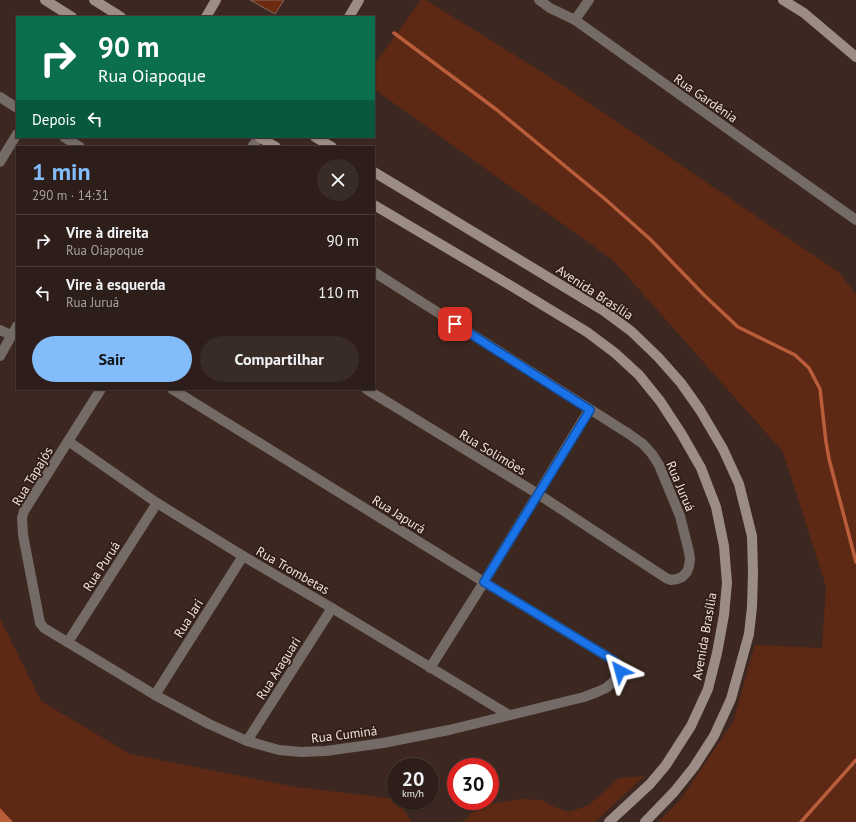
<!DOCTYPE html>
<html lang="pt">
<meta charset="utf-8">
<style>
:root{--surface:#2d1e19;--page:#392b26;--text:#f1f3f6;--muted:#a7a2a2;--line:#483c38;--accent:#82bcfa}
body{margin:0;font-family:"PT Sans",sans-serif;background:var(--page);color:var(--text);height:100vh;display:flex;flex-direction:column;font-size:15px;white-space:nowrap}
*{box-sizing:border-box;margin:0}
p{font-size:13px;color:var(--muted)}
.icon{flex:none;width:22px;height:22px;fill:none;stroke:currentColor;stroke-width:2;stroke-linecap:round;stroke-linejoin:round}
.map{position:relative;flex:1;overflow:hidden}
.drawer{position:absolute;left:16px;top:146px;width:359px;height:244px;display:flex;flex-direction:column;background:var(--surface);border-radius:0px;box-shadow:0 1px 3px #0004,0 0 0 1px var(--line)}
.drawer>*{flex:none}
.guide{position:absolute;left:16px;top:16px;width:359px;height:122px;border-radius:0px;box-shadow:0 1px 3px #0004,0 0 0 1px var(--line);background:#0b6e4f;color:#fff;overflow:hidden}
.speed{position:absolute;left:387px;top:758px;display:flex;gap:8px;font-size:20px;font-weight:700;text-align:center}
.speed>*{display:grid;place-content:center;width:52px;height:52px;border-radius:50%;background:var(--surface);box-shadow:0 1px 3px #0004,0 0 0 1px var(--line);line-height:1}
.speed small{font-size:10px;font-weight:400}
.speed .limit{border:6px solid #d22;background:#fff;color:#111}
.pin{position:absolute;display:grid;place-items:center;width:34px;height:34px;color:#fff;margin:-17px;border-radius:8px;box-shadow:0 2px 6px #0006}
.me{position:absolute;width:44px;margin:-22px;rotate:321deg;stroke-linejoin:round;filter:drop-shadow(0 0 3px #0008)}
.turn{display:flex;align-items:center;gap:14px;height:84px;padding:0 16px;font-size:18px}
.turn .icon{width:52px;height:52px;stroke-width:2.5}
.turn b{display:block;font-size:28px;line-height:34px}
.then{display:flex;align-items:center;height:38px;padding:0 16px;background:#0003;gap:8px;font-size:15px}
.round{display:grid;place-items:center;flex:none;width:42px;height:42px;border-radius:21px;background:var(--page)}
.head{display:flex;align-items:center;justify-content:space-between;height:68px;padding:0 16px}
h1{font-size:24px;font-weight:700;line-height:30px;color:var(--accent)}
.primary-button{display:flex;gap:8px;margin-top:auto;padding:8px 16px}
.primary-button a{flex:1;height:46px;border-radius:24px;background:var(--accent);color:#111;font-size:16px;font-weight:700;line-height:46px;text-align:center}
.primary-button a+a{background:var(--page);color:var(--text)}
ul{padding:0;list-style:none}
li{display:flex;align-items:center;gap:12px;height:52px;padding:0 16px;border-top:1px solid var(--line)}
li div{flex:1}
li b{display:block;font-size:15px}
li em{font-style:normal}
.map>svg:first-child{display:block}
.green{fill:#5d2814}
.water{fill:#b95d3b}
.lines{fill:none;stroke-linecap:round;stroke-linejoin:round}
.stream{stroke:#b95d3b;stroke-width:3.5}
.building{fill:#6c2a0f;stroke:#806961}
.street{stroke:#746a66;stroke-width:10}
.secondary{stroke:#9c8c86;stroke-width:10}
.route-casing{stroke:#114b97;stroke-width:10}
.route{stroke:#1a73e8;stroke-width:7}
.labels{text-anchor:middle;stroke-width:4;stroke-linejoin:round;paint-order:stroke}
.street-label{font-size:13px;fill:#efe1dc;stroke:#311f18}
</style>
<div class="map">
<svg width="856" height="822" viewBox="0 0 856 822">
<rect width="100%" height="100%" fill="#3c2821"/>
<g class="green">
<polygon points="421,0 426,0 564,86 840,273 856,295 856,822 658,822 680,800 733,722 754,648 754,645 822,648 826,586 783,452 613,260 374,89 374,65"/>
<polygon points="0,619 41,701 130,754 296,787 396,799 396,801 399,801 410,820 412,822 13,822 0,808"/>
<polygon points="644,776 595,822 463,822 474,811 485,805 520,799 542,800 554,807 569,812 589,805 619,778"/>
</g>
<polygon class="water" points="0,808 13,822 0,822"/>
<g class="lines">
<g class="stream">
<polyline points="394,33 497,110 605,199 650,239 705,296 738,327 795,355 809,368 820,389 826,442 829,459 856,562"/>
<polyline points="801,822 856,760"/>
</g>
</g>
<polygon class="building" points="250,0 284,0 275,14"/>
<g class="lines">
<g class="street">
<polyline points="539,0 550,8 575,20 856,220"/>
<polyline points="575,20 589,0"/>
<polyline points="0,97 17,108"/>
<polyline points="64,137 80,147"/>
<polyline points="252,147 259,137"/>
<polyline points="0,162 17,134"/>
<polyline points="0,330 11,335"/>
<polyline points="0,356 17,326"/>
<polyline points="101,389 24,511 22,518 23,535 40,623 44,628 155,695 209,724 247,741 279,750 301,752 326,751 383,743 449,730 584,697 597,692 606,688 613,682 618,676 620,671 620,667 618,664 613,660 484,582 172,389"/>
<polyline points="366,389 538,494 666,578 671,580 677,579 682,577 687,572 689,566 690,559 689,552 680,516 659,465 652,454 643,444 629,434 374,272"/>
<polyline points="68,441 157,503 243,556 332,608 509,715"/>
<polyline points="68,642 157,503"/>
<polyline points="430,668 484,582 589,410"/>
<polyline points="155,695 243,556"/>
<polyline points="247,741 332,608"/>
</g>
<g class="secondary">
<polyline points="45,0 72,17"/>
<polyline points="94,0 121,17"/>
<polyline points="783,0 804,13 856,57"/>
<polyline points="206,17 216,0"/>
<polyline points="349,17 359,0"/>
<polyline points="259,137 276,147"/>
<polyline points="315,137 332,147"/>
<polyline points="374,172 604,311 631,331 658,357 681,383 700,410 723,449 739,484 752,536 753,573 752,607 749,634 731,699 714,736 694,767 674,792 645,822"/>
<polyline points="374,205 513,287 587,332 615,353 639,375 660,401 681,433 701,468 716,507 724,546 727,583 724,615 717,653 708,689 691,726 666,765 650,784 609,822"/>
</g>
</g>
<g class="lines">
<g class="route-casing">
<polyline id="route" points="455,324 590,410 484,582 613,660 620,667 620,671"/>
</g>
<use href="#route" class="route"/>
</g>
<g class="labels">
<g class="street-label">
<text transform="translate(706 98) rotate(35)" y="5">Rua Gardênia</text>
<text transform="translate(595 292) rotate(33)" y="5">Avenida Brasília</text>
<text transform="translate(493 452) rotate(31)" y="5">Rua Solimões</text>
<text transform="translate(32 476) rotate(-59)" y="5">Rua Tapajós</text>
<text transform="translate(681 486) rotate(67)" y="5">Rua Juruá</text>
<text transform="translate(399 514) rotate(32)" y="5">Rua Japurá</text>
<text transform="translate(101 566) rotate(-57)" y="5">Rua Puruá</text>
<text transform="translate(293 570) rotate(30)" y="5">Rua Trombetas</text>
<text transform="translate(188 618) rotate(-58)" y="5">Rua Jari</text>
<text transform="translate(704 636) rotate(-80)" y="5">Avenida Brasília</text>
<text transform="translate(278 668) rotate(-58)" y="5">Rua Araguari</text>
<text transform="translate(344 734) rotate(-7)" y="5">Rua Cuminá</text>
</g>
</g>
</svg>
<div class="speed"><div>20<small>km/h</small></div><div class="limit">30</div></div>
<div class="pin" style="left:455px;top:324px;background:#d93025"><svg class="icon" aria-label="arrive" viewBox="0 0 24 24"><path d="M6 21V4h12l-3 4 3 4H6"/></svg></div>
<svg class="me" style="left:620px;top:671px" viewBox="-20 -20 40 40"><path d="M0-17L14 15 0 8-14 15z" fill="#1a73e8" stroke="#fff" stroke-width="4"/></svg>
<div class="guide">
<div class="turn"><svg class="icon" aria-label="right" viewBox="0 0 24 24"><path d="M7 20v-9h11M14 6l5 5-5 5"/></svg><div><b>90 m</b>Rua Oiapoque</div></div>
<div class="then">Depois<svg class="icon" aria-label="left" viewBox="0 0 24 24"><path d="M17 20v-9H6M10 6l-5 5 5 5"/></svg></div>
</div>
<section class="drawer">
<div class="head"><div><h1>1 min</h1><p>290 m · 14:31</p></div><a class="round"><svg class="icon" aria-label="close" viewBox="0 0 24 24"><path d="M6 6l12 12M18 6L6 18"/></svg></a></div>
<ul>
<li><svg class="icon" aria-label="right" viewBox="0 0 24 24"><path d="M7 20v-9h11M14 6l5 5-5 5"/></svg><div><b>Vire à direita</b><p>Rua Oiapoque</p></div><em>90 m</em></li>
<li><svg class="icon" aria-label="left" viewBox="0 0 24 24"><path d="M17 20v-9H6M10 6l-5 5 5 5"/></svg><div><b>Vire à esquerda</b><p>Rua Juruá</p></div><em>110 m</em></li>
</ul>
<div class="primary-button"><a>Sair</a><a>Compartilhar</a></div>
</section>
</div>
